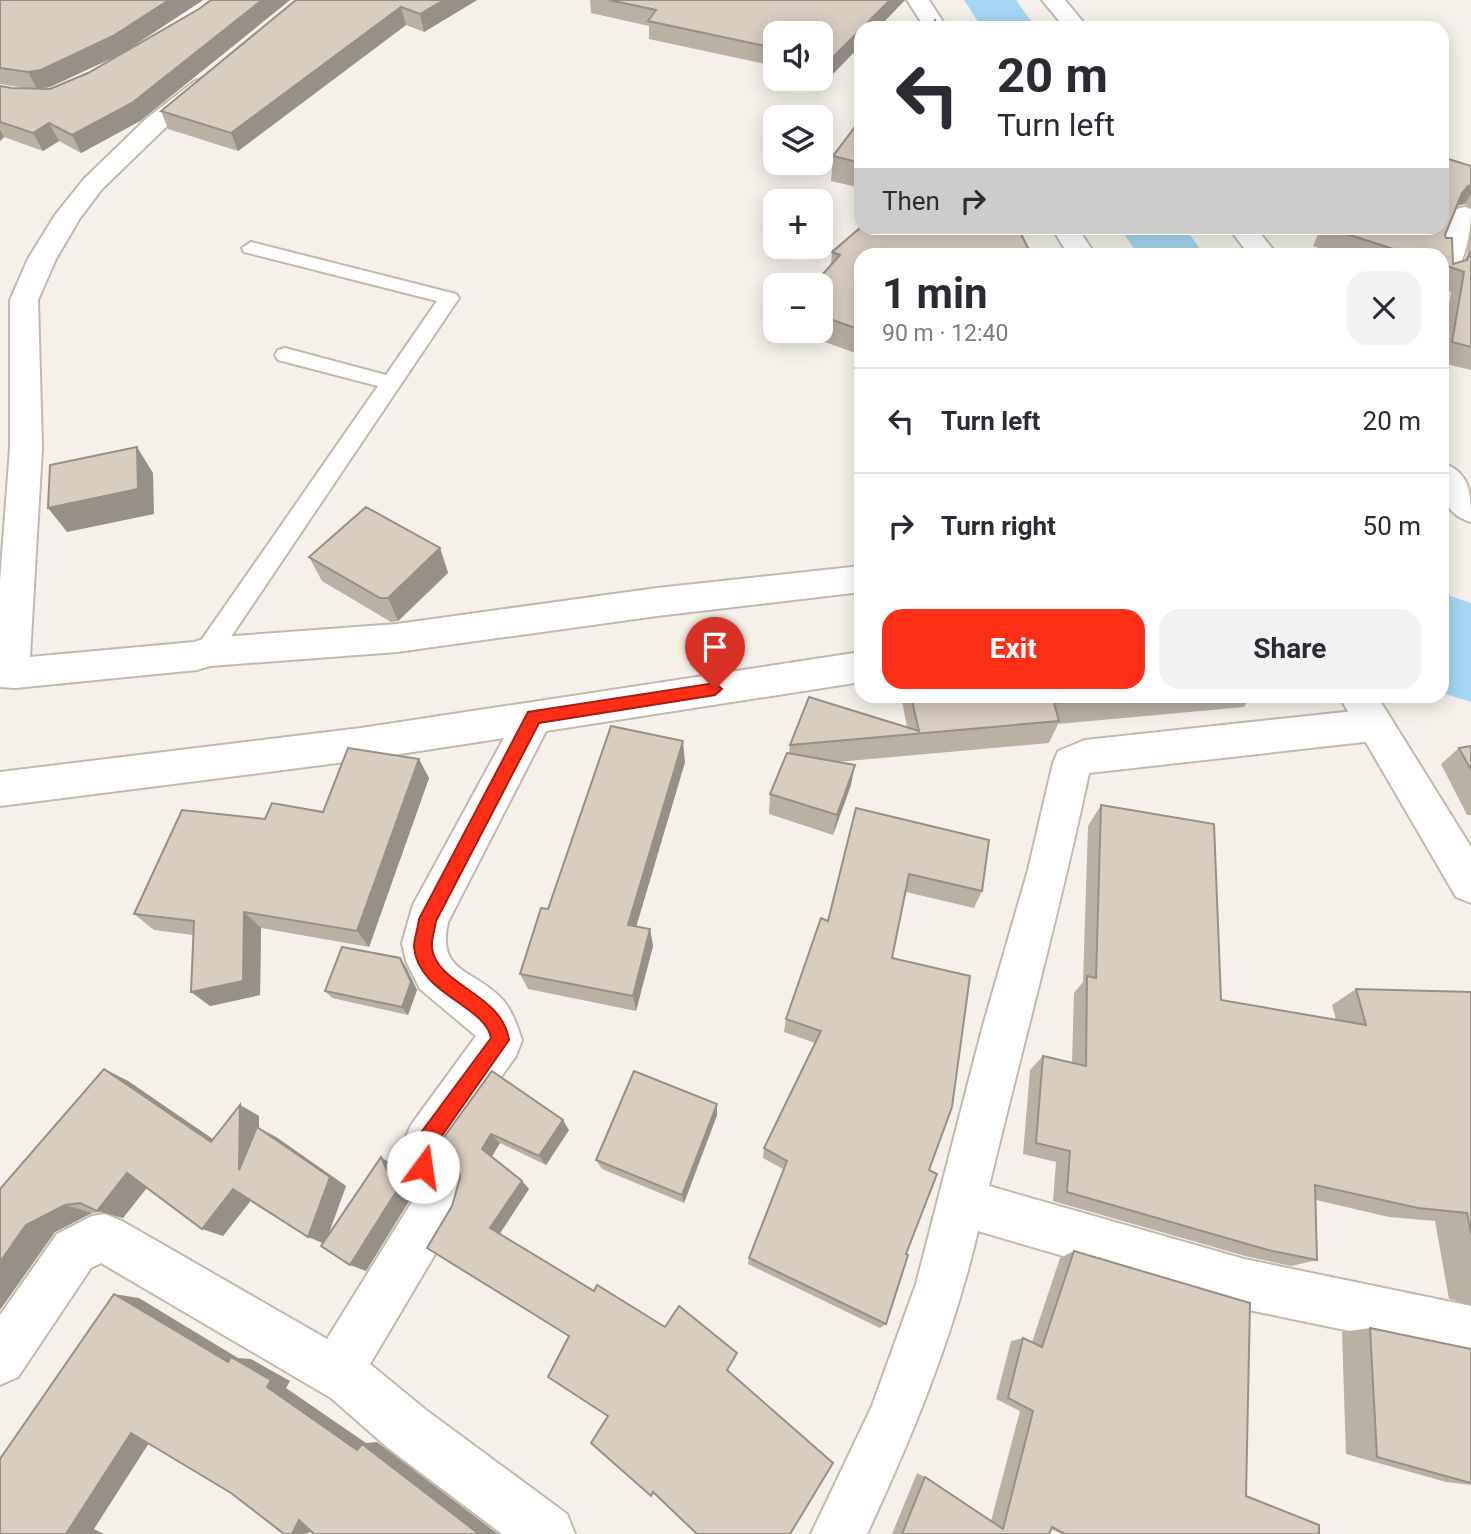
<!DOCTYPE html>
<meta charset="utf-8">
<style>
:root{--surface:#fff;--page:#f2f2f3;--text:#2b2b33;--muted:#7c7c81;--line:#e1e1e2;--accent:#ff2f17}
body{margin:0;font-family:Roboto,sans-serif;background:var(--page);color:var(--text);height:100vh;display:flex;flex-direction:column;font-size:26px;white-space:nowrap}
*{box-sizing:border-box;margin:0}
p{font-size:23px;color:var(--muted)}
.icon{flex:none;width:38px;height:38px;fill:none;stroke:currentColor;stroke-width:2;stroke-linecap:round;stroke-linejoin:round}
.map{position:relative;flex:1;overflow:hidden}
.side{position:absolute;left:854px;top:248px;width:595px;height:455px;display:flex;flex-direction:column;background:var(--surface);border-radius:21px;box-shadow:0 4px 18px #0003}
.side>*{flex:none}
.guide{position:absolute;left:854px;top:21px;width:595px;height:214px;border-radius:21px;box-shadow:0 4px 18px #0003;background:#fff;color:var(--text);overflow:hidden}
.fabs{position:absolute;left:763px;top:21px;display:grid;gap:14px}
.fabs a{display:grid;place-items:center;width:70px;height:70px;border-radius:14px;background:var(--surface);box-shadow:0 4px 18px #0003;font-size:35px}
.pin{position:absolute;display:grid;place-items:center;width:60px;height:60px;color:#fff;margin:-72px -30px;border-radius:50% 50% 50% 0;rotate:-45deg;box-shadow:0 0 7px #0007}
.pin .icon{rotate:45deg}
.me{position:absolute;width:77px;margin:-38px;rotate:14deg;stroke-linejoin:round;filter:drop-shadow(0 0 5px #0008)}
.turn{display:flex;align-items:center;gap:24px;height:147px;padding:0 28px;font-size:32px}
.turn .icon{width:91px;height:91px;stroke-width:2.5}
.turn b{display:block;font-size:49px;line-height:60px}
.then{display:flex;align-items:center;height:66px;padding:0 28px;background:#0003;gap:14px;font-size:26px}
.round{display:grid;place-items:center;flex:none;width:74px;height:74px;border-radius:21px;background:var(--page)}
.head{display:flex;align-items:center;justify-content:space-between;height:119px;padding:0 28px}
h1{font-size:42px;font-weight:700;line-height:52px}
.cta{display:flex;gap:14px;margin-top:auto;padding:14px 28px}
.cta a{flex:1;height:80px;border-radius:21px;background:var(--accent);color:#fff;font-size:28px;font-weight:700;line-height:80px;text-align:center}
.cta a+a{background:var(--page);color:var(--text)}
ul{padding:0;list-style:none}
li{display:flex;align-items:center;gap:21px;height:105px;padding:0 28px;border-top:2px solid var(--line)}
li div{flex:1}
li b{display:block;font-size:26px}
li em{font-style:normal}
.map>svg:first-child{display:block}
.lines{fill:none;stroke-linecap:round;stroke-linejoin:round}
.river{fill:#a5d7f3;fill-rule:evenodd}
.service-casing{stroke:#c1b9ac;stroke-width:4}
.minor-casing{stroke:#c1b9ac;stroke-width:4}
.tertiary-casing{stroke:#c1b9ac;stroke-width:4}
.service{fill:#fff;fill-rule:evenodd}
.minor{fill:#fff;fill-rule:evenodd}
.tertiary{fill:#fff;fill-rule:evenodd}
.wall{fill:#bab0a4}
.shaded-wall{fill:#979086}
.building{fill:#d8cdbf;stroke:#979086;stroke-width:2}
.route{fill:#ff2f17;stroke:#a61f0f;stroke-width:2}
</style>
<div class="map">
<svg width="1471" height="1534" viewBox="0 0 1471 1534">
<rect width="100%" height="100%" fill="#f5f1ea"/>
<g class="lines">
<g class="river">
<polygon points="964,0 1016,0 1036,28 982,28"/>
<polygon points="1120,228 1185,228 1205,256 1139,256"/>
<polygon points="1442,593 1471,603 1471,702 1442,693"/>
</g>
<g class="service-casing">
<polygon id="service" points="251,242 456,294 459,298 216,659 207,662 198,659 195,652 198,645 378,386 278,360 275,355 278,350 285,348 386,375 437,301 244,252 242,248"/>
</g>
<g class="minor-casing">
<g id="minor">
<polygon points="1042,0 1065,0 1088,28 1065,28"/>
<polygon points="203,79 211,81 215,86 211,91 165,128 102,189 80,218 56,259 38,300 42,448 30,657 194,642 207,638 397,624 657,588 861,566 861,592 657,616 397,652 210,666 197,670 15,688 0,687 0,582 10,448 10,300 28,259 55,215 84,179 147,118 195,81"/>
<path d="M1465,207L1471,209C1471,233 1466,258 1452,279L1442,282V256H1435L1452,215L1456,209Z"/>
<polygon points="1229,228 1256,228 1278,256 1250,256"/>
<path d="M1442,463C1471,472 1471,495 1471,522C1440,513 1442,489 1442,463Z"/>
<path d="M861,652V682L546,731L448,922C436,974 475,969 503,1000C513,1012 517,1026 522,1040L516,1056L446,1154C471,1172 471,1184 460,1212L370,1364L426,1410L567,1514L575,1534H502L388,1448L331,1398L101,1263L91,1268L18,1377L0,1385V1315L57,1234L92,1216L105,1214L122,1221L327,1339L418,1192L406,1184L395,1161L411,1125L476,1036L420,989L406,961L402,943L413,905L504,738L361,760L0,806V772L361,728Z"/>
<path d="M1373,709L1386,714L1392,725L1386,736L1373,741L1089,773C1060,911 1022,1048 989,1186L1244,1259L1471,1306V1356L1244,1309L978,1231C953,1337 913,1435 867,1534H811L872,1406L916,1284L982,1029L1028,870L1053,763L1058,751L1085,740Z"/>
</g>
</g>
<g class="tertiary-casing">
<g id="tertiary">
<polygon points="907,0 929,0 947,28 925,28"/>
<polygon points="1052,228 1078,228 1096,256 1069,256"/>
<polygon points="1339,696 1377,696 1471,847 1471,903 1456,897"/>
</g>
</g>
<use href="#service" class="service"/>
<use href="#minor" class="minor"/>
<use href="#tertiary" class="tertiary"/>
</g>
<g class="wall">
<polygon points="0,0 203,0 121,54 50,87 42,89 50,89 88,73 199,9 211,0 290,0 140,121 81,153 59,141 43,151 4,137 0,141 0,86 12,88 31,89 0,84"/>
<polygon points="296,0 477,0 424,32 406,25 238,151 168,129 161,111"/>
<polygon points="590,0 905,0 829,78 821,76 821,33 775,33 775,66 649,39 649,26 591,13"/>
<polygon points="861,119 861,188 831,181 833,156"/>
<polygon points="1471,166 1471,208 1464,204 1457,206 1445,235 1453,264 1464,261 1467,255 1471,226 1471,370 1442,363 1442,342 1451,292 1442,289 1442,256 1341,256 1313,246 1321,228 1442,228"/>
<polygon points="832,252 861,256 861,355 794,331 821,331 821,285 831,265"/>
<polygon points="440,548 448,573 398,621 391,622 322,581 309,557"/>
<polygon points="901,696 1251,696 1244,707 1058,724 1049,743 837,762 851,785 833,835 769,814 770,794 789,753 790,745 907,727"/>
<polygon points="1471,746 1471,815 1467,815 1441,764 1459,748"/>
<polygon points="685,762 636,926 650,929 653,946 636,1011 528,989 520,974 548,909"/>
<polygon points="429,778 369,947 261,928 260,995 210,1006 193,935 154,930 134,914 265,819 323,812"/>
<polygon points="1101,805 1221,1000 1336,1020 1332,1005 1356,989 1471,992 1471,1305 1449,1299 1435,1221 1389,1217 1316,1200 1317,1260 1291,1266 1245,1256 1053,1201 1056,1162 1023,1154 1030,1070 1043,1056 1072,1063 1074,993 1083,982 1088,826"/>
<polygon points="856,808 982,891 974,908 906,892 892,958 929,1170 886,1324 880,1328 748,1264 749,1258 783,1169 763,1158 764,1148 815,1043 784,1032 786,1019 828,921"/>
<polygon points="406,967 417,990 408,1015 332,998 325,991"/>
<polygon points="104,1069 128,1081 213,1140 240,1105 259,1116 259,1128 276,1137 346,1186 328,1235 381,1157 395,1167 404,1185 414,1193 366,1271 323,1243 250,1201 223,1236 147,1188 123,1218 102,1212 92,1213 55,1232"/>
<polygon points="492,1071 569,1130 546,1165 500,1143 491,1157 522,1181 529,1189 500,1234 594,1291 665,1327 737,1353 737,1355 608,1416 569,1336 452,1206"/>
<polygon points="717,1115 684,1203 602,1169 596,1160"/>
<polygon points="1074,1251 1246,1496 1319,1534 1062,1534 1051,1529 1049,1534 892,1534 917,1473 925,1477 991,1521 1020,1411 996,1399 1011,1341 1023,1338 1032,1342 1060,1258"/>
<polygon points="1370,1328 1471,1349 1471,1485 1446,1482 1346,1454 1342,1332"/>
</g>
<g class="shaded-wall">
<polygon points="169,0 203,0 121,54 50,87 37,89 28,72"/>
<polygon points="262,0 290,0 140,121 81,153 72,135"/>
<polygon points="444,0 477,0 424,32 420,14"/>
<polygon points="890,0 905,0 878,28 862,28"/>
<polygon points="401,7 406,25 238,151 231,133"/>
<polygon points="861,29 861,45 829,78 830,60"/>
<polygon points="49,123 59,141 43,151 33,133"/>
<polygon points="0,130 4,137 0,141"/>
<polygon points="1471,185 1471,194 1464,204 1455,206 1462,193 1468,186"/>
<polygon points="137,447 153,473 154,514 67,532 48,508"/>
<polygon points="440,548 448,573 398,621 388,598"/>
<polygon points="683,741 685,762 632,941 628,925"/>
<polygon points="419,759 429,778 369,947 357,931"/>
<polygon points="855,765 851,785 833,835 837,815"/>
<polygon points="244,912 261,928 260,995 210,1006 191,992"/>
<polygon points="650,929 653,946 636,1011 633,996"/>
<polygon points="400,958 406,967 417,990 408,1015 402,1007"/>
<polygon points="104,1069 128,1081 232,1152 211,1142"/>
<polygon points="717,1104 717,1115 684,1203 682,1195"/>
<polygon points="240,1105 259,1116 259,1128 276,1137 346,1186 325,1244 308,1237 239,1170"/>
<polygon points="563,1120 569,1130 546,1165 539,1156"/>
<polygon points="491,1134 500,1143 491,1158 482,1149"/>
<polygon points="381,1157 395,1167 404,1185 414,1193 366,1271 350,1265"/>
<polygon points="127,1173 151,1182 123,1218 97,1211"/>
<polygon points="522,1181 529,1189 499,1234 490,1228"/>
<polygon points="233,1189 253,1198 223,1236 202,1229"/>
<polygon points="65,1205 92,1213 55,1232 0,1310 0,1262 26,1225"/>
<polygon points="114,1294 139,1298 238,1358 251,1359 290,1381 286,1388 366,1443 377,1442 498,1534 479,1534 228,1362"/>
<polygon points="156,1432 94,1529 104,1534 66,1534 131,1433"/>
<polygon points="318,1515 309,1533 304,1534 292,1534 299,1520"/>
</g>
<g class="building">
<polygon points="0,0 169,0 113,36 41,70 28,72 0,68"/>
<polygon points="211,0 262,0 132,103 72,135 49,123 33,133 0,122 0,86 12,88 50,89 88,73 199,9"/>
<polygon points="296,0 444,0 420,14 401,7 231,133 161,111"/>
<polygon points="609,0 890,0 830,60 821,58 821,33 775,33 775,48 648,21 656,10"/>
<polygon points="935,20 938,28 929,28"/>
<polygon points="861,119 861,163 833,156"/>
<polygon points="1442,157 1471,166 1471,185 1468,186 1462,193 1445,235 1446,238 1452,238 1453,264 1467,260 1471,252 1471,347 1452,342 1464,272 1442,264 1442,256 1415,256 1328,228 1442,228"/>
<polygon points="861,227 861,228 1018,228 1032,256 861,256 861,330 821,316 821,285 813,285 840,255 832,252"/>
<polygon points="137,447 138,489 48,508 50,465"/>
<polygon points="366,507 440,548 388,598 380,598 309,557"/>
<polygon points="911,696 1125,696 1054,703 1059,721 790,745 809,697 919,731"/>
<polygon points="611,726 683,741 628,925 650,929 633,996 520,974 541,908 548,909"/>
<polygon points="1471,746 1471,770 1459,748"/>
<polygon points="348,748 419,759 357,931 244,912 243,981 191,992 194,921 134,914 182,810 265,819 272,803 323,812"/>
<polygon points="787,753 855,765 837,815 770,794"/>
<polygon points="1101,805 1214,824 1221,1000 1366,1025 1356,989 1471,992 1471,1234 1467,1213 1418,1208 1315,1185 1317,1260 1268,1250 1067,1192 1070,1151 1036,1143 1043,1056 1086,1066 1087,976 1096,978"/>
<polygon points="856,808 989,840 982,891 909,874 892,958 970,976 952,1107 929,1170 937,1174 906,1254 908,1255 886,1324 749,1258 787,1161 764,1148 821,1031 786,1019 821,918 828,921"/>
<polygon points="342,947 400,958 411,982 402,1007 325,991"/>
<polygon points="104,1069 211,1142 240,1105 239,1170 257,1127 330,1177 308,1237 233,1189 202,1229 127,1173 97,1211 80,1203 65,1205 26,1225 0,1262 0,1189"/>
<polygon points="492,1071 563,1120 539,1156 491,1134 482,1149 522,1181 490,1228 594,1291 597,1285 665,1327 679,1306 737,1353 727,1370 833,1463 790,1534 697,1534 653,1492 651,1496 591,1443 608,1416 548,1377 569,1336 427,1248 452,1206 460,1178 457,1163 439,1144"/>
<polygon points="634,1071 717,1104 682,1195 596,1160"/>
<polygon points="381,1157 390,1176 401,1184 350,1265 321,1246"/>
<polygon points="1074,1251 1250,1303 1246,1496 1319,1525 1319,1534 1065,1534 1052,1527 1049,1534 902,1534 925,1477 1003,1529 1033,1411 1008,1398 1023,1338 1042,1347"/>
<polygon points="114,1294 228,1362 231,1357 271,1380 267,1387 357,1450 362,1444 479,1534 314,1534 299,1520 292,1534 284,1534 231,1493 131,1433 66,1534 0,1534 0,1459"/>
<polygon points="1370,1328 1471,1349 1471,1483 1377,1457"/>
</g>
<path class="route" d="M715,683L722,689L715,695L539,723L436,921C435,929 431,939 432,948C437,986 502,993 509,1040L434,1147L430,1160L433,1167L430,1174L423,1177L416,1174L410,1161L420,1134L491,1038C486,1006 418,994 414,947C414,939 418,928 419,919L528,712Z"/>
</svg>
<div class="fabs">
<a><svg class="icon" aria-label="sound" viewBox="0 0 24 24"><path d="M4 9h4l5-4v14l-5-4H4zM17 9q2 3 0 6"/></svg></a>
<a><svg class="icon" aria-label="layers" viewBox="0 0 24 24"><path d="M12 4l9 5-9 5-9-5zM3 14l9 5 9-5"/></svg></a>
<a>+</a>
<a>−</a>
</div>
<div class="pin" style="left:715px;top:689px;background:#d93025"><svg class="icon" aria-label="arrive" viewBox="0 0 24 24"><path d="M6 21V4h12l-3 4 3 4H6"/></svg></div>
<svg class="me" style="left:423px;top:1167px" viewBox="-20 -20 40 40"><circle r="19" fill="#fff"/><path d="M0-13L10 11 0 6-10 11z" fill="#ff2f17"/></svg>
<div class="guide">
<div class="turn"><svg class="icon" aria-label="left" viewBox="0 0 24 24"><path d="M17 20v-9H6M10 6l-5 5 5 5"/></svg><div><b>20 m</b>Turn left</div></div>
<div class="then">Then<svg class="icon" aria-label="right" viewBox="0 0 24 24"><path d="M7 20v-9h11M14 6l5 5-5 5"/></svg></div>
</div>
<section class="side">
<div class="head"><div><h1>1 min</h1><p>90 m · 12:40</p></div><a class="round"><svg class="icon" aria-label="close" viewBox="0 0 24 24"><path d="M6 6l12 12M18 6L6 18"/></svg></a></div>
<ul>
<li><svg class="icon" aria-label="left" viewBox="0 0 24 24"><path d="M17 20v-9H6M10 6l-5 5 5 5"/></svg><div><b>Turn left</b></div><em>20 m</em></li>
<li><svg class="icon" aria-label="right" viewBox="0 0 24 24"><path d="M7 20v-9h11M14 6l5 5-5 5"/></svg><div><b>Turn right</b></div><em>50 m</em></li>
</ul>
<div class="cta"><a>Exit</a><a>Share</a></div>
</section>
</div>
